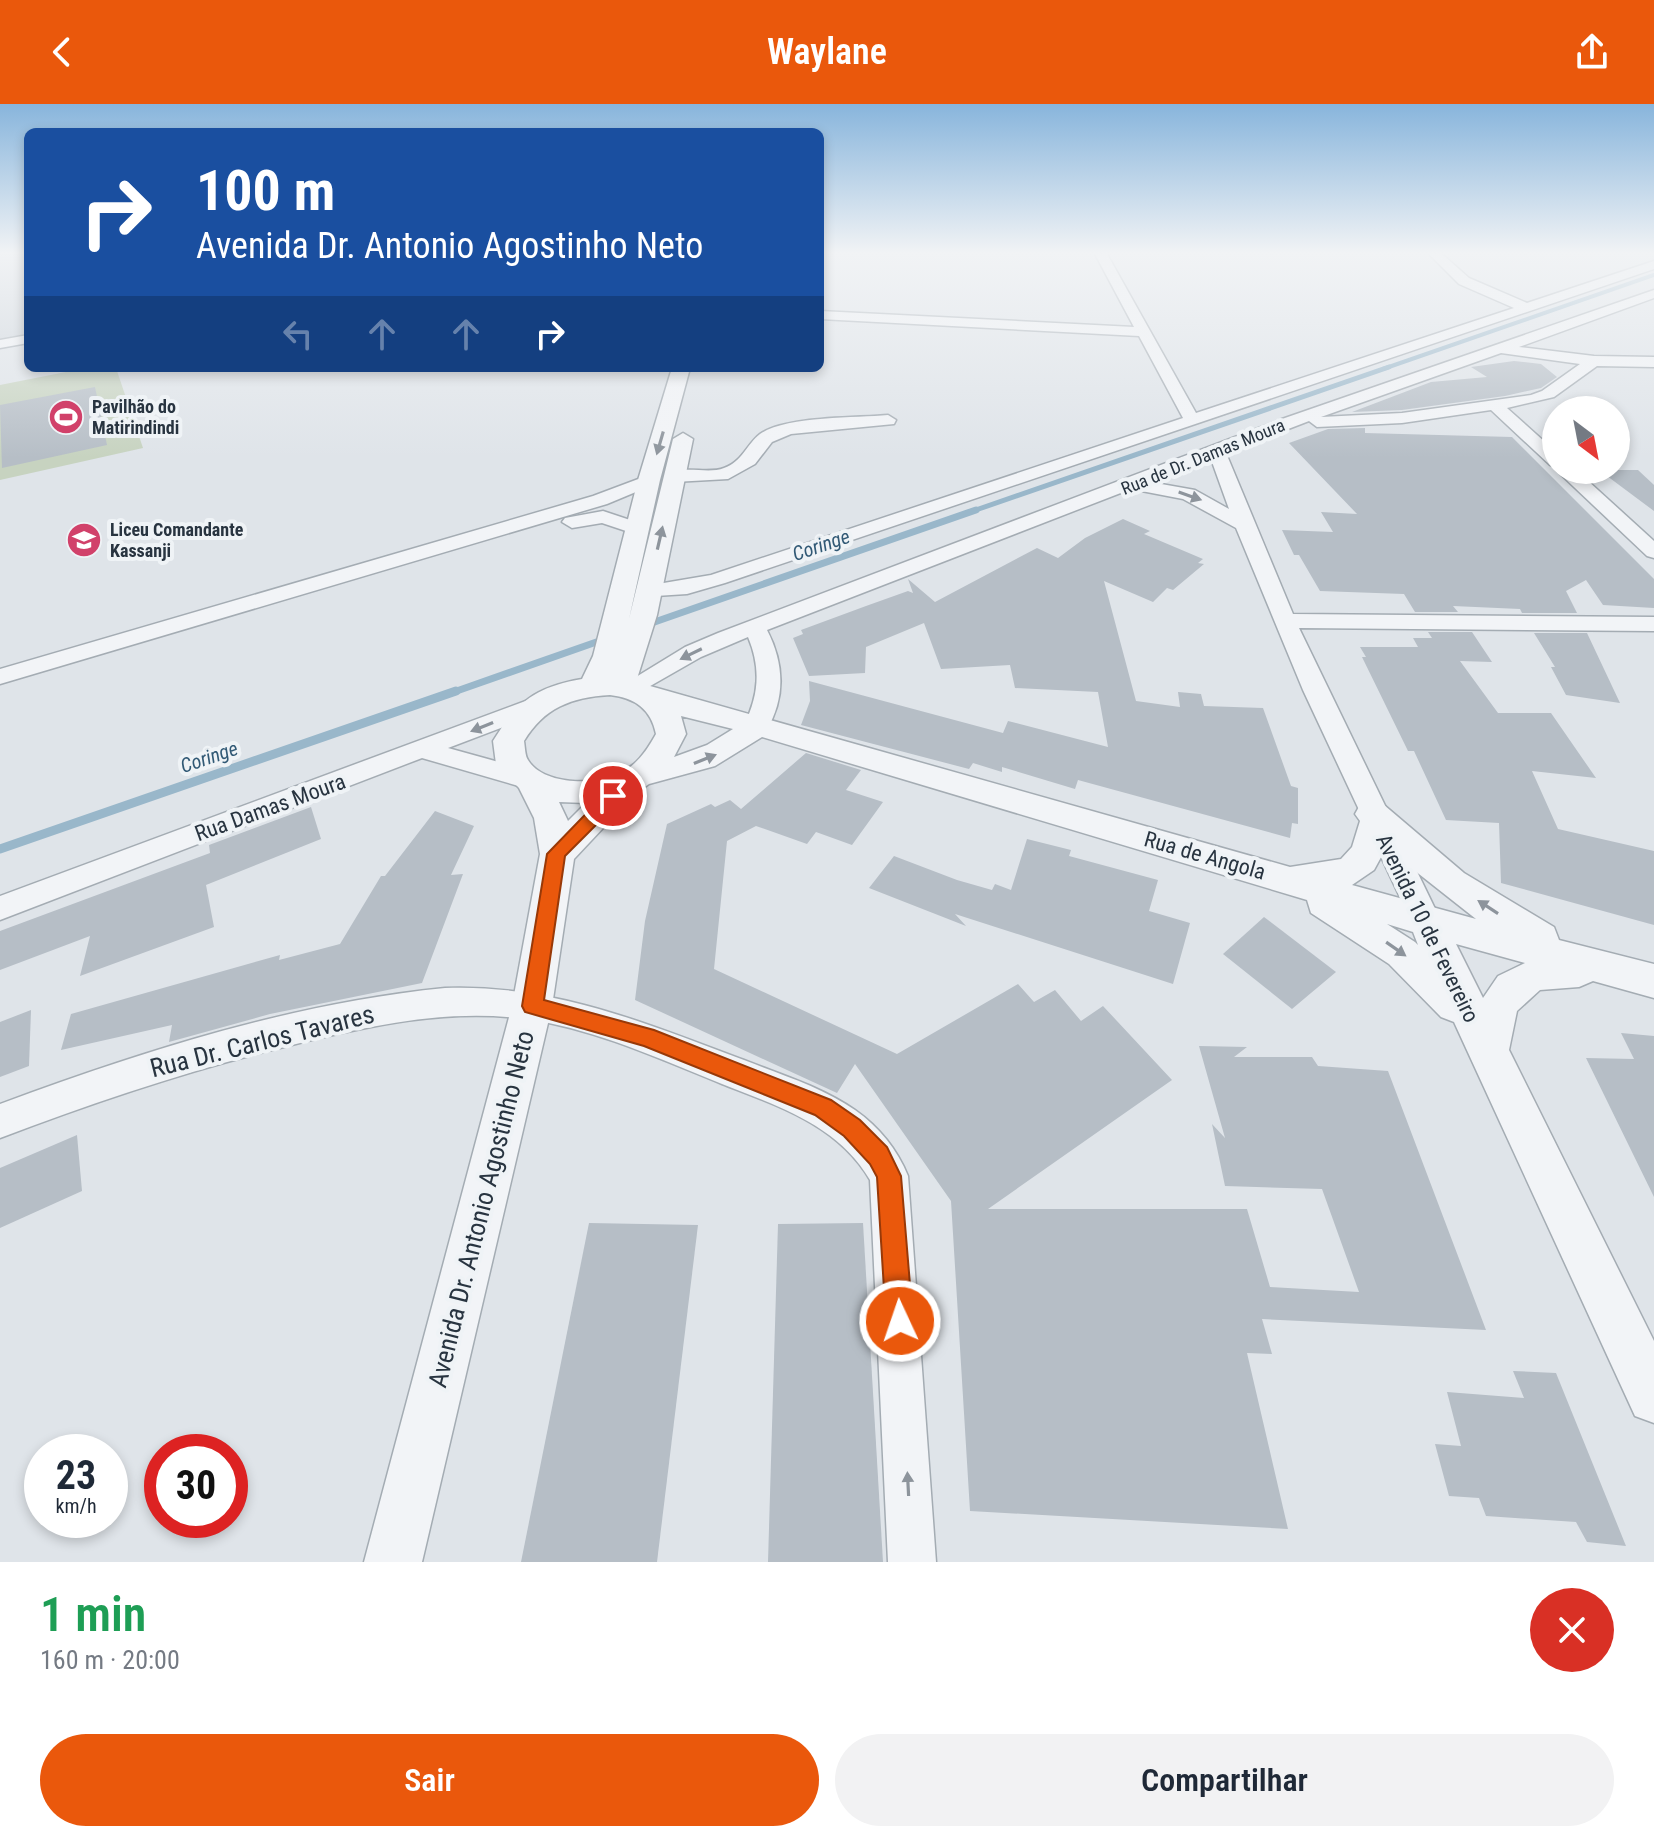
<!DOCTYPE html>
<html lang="pt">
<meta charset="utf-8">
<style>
:root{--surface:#fff;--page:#f2f2f3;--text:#1f2937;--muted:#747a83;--accent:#ea580c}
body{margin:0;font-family:"Roboto Condensed",sans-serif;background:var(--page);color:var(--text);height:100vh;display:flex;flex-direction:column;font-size:30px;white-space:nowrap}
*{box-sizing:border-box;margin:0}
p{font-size:26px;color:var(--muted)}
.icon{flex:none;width:44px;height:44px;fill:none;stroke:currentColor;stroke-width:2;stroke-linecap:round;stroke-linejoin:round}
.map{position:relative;height:1458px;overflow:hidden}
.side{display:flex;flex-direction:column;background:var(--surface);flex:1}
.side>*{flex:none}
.hud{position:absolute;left:24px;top:24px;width:800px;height:244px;border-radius:12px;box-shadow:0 4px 12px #0003;background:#1a4fa0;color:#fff;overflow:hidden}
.needle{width:52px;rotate:148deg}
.buttons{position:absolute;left:1542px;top:292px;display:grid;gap:16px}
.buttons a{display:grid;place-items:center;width:88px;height:88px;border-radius:50%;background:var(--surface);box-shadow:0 4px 12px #0003;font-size:40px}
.speed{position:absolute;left:24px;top:1330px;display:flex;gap:16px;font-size:40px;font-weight:700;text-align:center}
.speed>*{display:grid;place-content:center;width:104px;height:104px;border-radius:50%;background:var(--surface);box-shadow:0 4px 12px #0003;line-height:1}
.speed small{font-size:20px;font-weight:400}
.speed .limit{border:12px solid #d22;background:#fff;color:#111}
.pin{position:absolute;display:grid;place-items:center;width:68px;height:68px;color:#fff;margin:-34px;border:4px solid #fff;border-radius:50%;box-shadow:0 2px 8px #0007}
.me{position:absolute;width:88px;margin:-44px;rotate:357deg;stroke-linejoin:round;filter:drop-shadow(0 0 6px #0008)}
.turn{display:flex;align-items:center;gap:28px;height:168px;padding:0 40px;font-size:36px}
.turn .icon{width:104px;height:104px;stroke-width:2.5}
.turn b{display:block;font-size:56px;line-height:68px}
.lanes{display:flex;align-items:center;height:76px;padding:0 40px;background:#0003;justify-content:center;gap:40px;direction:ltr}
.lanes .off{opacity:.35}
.round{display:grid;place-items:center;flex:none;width:84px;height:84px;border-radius:42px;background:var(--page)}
.headline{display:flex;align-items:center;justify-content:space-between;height:136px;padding:0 40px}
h1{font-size:48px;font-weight:600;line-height:60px;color:#1e9e55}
.cta{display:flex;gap:16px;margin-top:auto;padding:16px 40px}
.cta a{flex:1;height:92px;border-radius:48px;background:var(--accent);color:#fff;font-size:32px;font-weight:600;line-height:92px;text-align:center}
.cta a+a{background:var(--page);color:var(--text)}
header{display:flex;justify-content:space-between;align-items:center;height:104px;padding:0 40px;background:var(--accent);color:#fff;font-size:36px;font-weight:600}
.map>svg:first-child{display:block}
.built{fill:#cdd4db}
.green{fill:#c7d3c0}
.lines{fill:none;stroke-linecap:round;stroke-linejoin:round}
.stream-far3{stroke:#99b7ca;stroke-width:4}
.stream-far2{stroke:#99b7ca;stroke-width:5}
.stream-far1{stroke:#99b7ca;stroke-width:7}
.stream{stroke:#99b7ca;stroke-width:9}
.building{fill:#b6bec6}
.minor-casing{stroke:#a4acb3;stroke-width:3}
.tertiary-casing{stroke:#a4acb3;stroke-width:3}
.minor{fill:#f2f4f7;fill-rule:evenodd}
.tertiary{fill:#f2f4f7;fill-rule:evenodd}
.oneway{fill:#8d949c}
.route{fill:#ea580c;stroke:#983908;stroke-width:2}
.labels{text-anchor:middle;stroke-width:8;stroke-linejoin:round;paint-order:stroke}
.far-poi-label{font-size:18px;font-weight:bold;fill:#283440;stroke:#eff3f6;text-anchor:start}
.far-street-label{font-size:18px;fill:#283440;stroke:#eff3f6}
.far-water-label{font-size:20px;font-style:italic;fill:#315975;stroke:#eff3f6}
.street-label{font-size:22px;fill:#283440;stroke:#eff3f6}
.near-street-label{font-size:26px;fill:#283440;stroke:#eff3f6}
</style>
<header><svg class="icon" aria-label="back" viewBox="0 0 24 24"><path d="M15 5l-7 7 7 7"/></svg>Waylane<svg class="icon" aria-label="share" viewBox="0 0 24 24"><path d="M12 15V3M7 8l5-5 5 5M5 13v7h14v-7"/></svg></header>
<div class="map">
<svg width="1654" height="1458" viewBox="0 0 1654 1458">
<rect width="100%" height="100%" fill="#dfe4e9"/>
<polygon class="built" points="0,150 28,150 28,230 0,235"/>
<polygon class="green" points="86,264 116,264 143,344 0,376 0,281"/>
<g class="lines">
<polyline class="stream-far3" points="1383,265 1654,171"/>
<polyline class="stream-far2" points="970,408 1389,263"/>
<g class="stream-far1">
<polyline points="646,521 976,406"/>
<polyline points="451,589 605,535"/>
</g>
<polyline class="stream" points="0,745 456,587"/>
</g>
<g class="building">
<polygon points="1514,257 1541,260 1557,273 1541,284 1505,292 1402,306 1352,308 1431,278 1487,273 1471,263"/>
<polygon points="95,283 107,341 2,364 0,301"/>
<polygon points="1365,324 1365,329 1512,333 1654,475 1654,504 1603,501 1586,476 1566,487 1577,509 1522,509 1520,505 1453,502 1458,508 1415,508 1404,490 1320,487 1299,451 1294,451 1282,426 1333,428 1321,408 1357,410 1289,339 1328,325"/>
<polygon points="1599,366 1638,366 1654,381 1654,407"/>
<polygon points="1123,415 1150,427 1144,430 1203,455 1198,459 1204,460 1173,486 1167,484 1153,498 1104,477 1136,597 1180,603 1178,588 1201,590 1204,602 1263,604 1291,682 1298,684 1298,720 1292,719 1290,734 1078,676 1075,685 1002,663 1002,668 973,659 969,665 801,621 810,597 809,577 1003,629 1008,617 1108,643 1098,588 1015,584 1010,561 941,565 924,519 866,543 865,569 809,572 793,534 803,530 801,526 866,502 908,487 913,489 908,475 935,498 1037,444 1058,454 1085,434"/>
<polygon points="1428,528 1472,528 1492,558 1460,557 1498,609 1551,609 1596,674 1532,667 1558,725 1654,747 1654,821 1501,779 1499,719 1446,716 1414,647 1408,647 1362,553 1366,553 1360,543 1418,543 1413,534 1432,534"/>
<polygon points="1534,529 1587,529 1620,599 1566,591 1551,563 1555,563"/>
<polygon points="806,649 861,666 846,686 883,698 852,741 816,728 807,740 756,722 727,737 714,865 897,950 1018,880 1034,898 1055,886 1081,917 1103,902 1172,976 988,1105 1247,1105 1270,1183 1359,1188 1322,1085 1225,1082 1212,1020 1225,1034 1199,942 1247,943 1234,953 1312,953 1318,962 1388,967 1486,1226 1262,1215 1272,1250 1247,1249 1288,1425 970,1407 951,1097 855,960 837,989 635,896 645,817 667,720 711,700 715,703 730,696 741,705"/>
<polygon points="311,703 321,735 206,781 214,823 80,872 90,832 0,866 0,827 210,749 209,741"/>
<polygon points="435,707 474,722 451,771 463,770 422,879 270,910 169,938 172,921 61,946 71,910 280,851 279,856 340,840 381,772 385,772"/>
<polygon points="1027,735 1071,746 1069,752 1158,776 1149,807 1190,819 1173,880 955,810 966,822 869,784 894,752 957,776 992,786 995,780 1011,786"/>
<polygon points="1264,813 1336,868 1292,905 1223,850"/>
<polygon points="31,906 29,962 0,973 0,918"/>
<polygon points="1621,929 1654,932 1654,1093 1586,954 1634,955"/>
<polygon points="77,1031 82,1087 0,1124 0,1064"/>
<polygon points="589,1119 698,1121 657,1458 521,1458"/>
<polygon points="863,1119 883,1458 768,1458 778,1120"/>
<polygon points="1513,1267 1556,1269 1626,1442 1587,1438 1576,1418 1486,1412 1479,1394 1449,1392 1435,1340 1461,1342 1447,1288 1524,1294"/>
</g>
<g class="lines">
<g class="minor-casing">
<g id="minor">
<polygon points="1095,150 1107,150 1196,309 1514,204 1459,180 1429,150 1442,150 1469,174 1527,199 1654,157 1654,165 725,479 687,490 640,493 637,488 640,483 711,471 1183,314 1139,232 820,215 820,207 1134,223"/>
<path d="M1654,186V194L1519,243L1594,252L1654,253V263L1597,262L1554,293L1507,304L1556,348V362L1550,361L1491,306L1402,319L1317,323L1309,317L1226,349L1293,510L1654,513V527L1299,524L1441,817L1437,826L1426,829L1415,826L1411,817L1303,586L1236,424L1183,395L1131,385L767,526C784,559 786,594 766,627H748L744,621C759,591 761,564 748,533L701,553L638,589H622L618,584L685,543L718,529L1282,315ZM1501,249L1580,260L1542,287L1531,291L1402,309L1321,313ZM1211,355L1229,405L1195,386L1150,378Z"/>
<polygon points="28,231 28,239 0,244 0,236"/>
<path d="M888,311L896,316L894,320L791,330L772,338L755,360L728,375L674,378L665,373C679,359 707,371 724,364C742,358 747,340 760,330C785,312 856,314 888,311Z"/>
<polygon points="1556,366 1576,366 1654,437 1654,454 1647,452"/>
<polygon points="649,371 658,376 655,380 607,400 0,580 0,565 593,392"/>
<polygon points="603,407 645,421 648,425 638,431 602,419 572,424 562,418 565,414"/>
<polygon points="539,592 548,594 551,600 548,606 448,644 531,667 535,674 531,681 522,683 422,654 0,816 0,792"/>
<path d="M445,884C553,880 645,919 744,956C782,971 822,983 855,1006C879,1023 897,1045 908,1072L936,1458H888L870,1076C838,1021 778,1002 722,980C660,955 599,927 533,916C450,903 368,922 288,942C190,966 94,998 0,1034V1000C143,947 293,899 445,884Z"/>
</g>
</g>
<g class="tertiary-casing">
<path id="tertiary" d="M672,264H690L660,376L629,515L673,335L683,329L693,335L657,511L636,578L1290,763L1341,755L1352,743L1360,717L1355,710L1360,701L1372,698L1384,701L1464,769L1554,823L1559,836L1654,860V894L1593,877L1579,883L1540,886L1517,907L1509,946L1654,1237V1319L1635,1312L1454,918L1441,913L1389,860L1311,809L1307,796L762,633L715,662L649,680L636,689L574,755L552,902L422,1458H364L512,902L540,750L534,714L519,684L496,660L493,637C517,598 535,583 582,575L593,552L638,376ZM610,591C635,594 651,605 656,630C646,648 636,662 617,671C594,681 543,681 528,656C525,652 525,643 524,637C544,604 571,593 610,591ZM681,612L733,625L707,641L674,653L686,630ZM559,698L586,699L568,717ZM1386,744L1476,815L1352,781L1374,766ZM1387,820L1413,828L1418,841L1415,838ZM1456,840L1525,859L1498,872L1483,894Z"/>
</g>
<use href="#minor" class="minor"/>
<use href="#tertiary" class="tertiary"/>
</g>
<defs><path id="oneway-solid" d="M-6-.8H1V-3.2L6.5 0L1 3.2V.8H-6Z" transform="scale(2)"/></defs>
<g class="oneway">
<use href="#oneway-solid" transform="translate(660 339) rotate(106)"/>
<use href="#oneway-solid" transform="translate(1190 392) rotate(19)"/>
<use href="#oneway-solid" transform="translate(660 434) rotate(-77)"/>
<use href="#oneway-solid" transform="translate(691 550) rotate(154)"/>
<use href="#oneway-solid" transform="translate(482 623) rotate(158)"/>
<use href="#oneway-solid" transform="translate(705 655) rotate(-22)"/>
<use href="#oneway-solid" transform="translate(1488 803) rotate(-147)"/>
<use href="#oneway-solid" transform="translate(1396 845) rotate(35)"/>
<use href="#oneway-solid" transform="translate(908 1380) rotate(-93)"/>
</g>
<linearGradient id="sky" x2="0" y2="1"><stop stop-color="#88b5dc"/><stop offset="0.42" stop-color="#f1f3f5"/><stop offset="1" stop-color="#f1f3f5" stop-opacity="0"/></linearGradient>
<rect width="1654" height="354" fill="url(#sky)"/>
<polygon class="route" points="613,686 622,692 620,697 565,752 544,896 654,926 831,996 860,1016 887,1043 901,1072 913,1217 909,1226 900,1230 890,1226 886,1217 877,1073 870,1060 844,1032 815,1011 644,942 525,908 522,902 547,750 607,688"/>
<defs>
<g id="stadium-disc" transform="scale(1.8)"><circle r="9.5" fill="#d1416a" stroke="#eff3f6"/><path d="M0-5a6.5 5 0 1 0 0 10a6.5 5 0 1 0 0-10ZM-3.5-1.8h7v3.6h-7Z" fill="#fff"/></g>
<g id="school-disc" transform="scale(1.8)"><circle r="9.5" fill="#d1416a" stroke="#eff3f6"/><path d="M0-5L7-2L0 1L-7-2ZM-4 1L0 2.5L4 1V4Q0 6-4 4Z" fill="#fff"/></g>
</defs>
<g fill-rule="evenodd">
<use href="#stadium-disc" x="66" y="313"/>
<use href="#school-disc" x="84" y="436"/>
</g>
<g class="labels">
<g class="far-poi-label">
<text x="92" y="309">Pavilhão do<tspan x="92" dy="21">Matirindindi</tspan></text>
<text x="110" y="432">Liceu Comandante<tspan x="110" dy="21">Kassanji</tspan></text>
</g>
<g class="far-street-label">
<text transform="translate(1203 353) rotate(-22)" y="6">Rua de Dr. Damas Moura</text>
</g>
<g class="far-water-label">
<text transform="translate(821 441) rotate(-19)" y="7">Coringe</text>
<text transform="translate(209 653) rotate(-19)" y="7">Coringe</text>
</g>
<g class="street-label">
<text transform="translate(270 703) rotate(-20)" y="8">Rua Damas Moura</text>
<text transform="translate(1205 751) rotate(16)" y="8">Rua de Angola</text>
<text transform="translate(1428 824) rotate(64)" y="8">Avenida 10 de Fevereiro</text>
</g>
<g class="near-street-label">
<text transform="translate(262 937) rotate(-14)" y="9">Rua Dr. Carlos Tavares</text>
<text transform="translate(481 1105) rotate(-76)" y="9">Avenida Dr. Antonio Agostinho Neto</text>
</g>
</g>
</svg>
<div class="buttons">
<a><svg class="needle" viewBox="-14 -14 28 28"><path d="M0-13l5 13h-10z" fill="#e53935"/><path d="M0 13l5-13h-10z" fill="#747a83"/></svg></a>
</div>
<div class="speed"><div>23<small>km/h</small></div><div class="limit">30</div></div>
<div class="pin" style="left:613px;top:692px;background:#d93025"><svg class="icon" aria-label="arrive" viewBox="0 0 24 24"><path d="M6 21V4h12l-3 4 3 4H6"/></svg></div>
<svg class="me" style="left:900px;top:1217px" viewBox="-20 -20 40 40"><circle r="17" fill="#ea580c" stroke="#fff" stroke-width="3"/><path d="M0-11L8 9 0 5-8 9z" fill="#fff"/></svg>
<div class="hud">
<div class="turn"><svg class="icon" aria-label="right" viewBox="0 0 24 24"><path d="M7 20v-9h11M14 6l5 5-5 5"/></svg><div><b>100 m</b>Avenida Dr. Antonio Agostinho Neto</div></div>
<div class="lanes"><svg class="icon off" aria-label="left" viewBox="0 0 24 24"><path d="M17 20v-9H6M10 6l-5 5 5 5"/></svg><svg class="icon off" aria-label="ahead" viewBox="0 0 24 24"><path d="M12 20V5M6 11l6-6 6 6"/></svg><svg class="icon off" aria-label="ahead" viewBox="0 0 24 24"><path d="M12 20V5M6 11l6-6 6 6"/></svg><svg class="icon" aria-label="right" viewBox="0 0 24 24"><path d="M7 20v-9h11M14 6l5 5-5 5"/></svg></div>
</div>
</div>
<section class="side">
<div class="headline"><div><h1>1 min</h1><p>160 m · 20:00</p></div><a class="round" style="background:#d93025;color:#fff"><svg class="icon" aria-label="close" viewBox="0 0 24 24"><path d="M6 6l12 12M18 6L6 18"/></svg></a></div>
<div class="cta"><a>Sair</a><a>Compartilhar</a></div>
</section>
